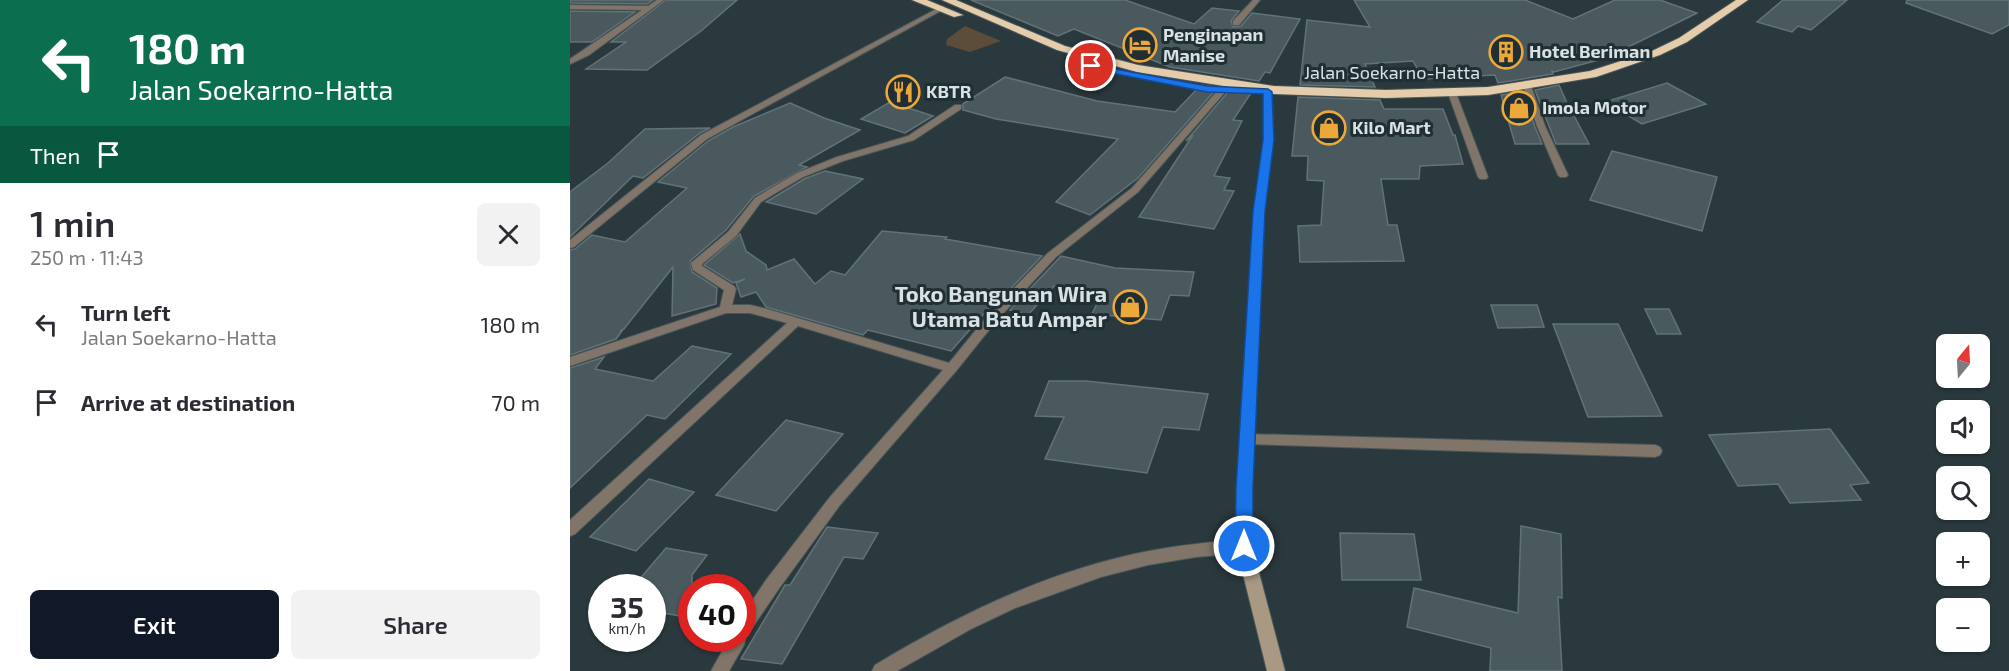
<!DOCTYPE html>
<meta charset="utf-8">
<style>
:root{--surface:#fff;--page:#f2f2f3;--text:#2b2b33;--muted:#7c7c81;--accent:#111827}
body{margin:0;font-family:"Exo 2",sans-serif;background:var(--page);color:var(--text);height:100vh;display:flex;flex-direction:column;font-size:22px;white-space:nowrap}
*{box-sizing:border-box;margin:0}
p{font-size:20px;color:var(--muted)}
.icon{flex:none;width:33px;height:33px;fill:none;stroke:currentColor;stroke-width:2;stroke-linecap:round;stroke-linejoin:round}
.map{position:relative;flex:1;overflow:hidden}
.side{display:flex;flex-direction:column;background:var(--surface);width:570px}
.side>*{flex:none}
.hud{background:#0b6e4f;color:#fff;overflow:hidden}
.needle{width:39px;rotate:18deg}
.tools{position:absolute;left:1366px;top:334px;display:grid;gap:12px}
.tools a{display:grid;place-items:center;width:54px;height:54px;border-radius:9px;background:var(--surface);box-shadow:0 2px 4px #0004;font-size:30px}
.speed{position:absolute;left:18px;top:574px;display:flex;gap:12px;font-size:30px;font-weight:700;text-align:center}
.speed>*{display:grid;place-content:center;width:78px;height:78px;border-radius:50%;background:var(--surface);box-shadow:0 2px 4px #0004;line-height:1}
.speed small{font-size:15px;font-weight:400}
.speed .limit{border:9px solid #d22;background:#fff;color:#111}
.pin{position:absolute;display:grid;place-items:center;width:51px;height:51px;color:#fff;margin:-26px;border:3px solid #fff;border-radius:50%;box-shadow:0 2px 6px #0007}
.me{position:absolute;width:66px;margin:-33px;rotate:0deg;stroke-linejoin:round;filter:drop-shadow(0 0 4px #0008)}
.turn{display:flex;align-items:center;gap:21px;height:126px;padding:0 30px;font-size:27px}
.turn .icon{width:78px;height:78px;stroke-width:2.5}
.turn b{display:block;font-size:42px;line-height:51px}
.then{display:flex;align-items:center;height:57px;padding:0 30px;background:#0003;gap:12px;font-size:22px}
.round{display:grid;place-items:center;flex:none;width:63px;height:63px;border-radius:9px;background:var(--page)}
.head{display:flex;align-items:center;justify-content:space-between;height:102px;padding:0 30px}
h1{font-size:36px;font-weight:600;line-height:45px}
.primary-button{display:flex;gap:12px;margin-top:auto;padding:12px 30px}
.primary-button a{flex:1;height:69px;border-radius:9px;background:var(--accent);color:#fff;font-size:24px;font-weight:600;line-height:69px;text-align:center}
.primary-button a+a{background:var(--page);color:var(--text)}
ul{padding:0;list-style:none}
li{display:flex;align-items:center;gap:18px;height:78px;padding:0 30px}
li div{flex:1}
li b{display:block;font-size:22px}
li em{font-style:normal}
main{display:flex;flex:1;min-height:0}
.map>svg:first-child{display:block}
.green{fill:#5c4d3a}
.building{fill:#49595e;stroke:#627378;stroke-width:1.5}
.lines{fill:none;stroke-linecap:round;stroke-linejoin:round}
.street-casing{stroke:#49575b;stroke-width:2}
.secondary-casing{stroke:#49575b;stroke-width:2}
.highway-casing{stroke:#49575b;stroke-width:2}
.street{fill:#807568;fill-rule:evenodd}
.secondary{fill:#a99983;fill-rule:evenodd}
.highway{fill:#e5ccab;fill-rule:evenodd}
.route{fill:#1a73e8;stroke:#114b97;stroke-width:1.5}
.labels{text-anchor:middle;stroke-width:6;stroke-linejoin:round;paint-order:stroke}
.far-poi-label{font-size:18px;font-weight:bold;fill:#d8e1e4;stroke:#202f33;text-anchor:start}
.far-street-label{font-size:18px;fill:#d8e1e4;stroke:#202f33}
.poi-label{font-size:22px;font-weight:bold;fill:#d8e1e4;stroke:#202f33;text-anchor:end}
</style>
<main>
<section class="side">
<div class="hud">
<div class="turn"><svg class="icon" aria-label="left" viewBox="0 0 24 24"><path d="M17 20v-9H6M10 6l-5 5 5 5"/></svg><div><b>180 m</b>Jalan Soekarno-Hatta</div></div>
<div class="then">Then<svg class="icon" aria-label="arrive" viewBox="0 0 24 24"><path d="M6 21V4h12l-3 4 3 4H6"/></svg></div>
</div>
<div class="head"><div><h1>1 min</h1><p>250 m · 11:43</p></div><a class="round"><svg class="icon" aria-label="close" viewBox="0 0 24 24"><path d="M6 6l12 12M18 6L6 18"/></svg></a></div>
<ul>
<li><svg class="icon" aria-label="left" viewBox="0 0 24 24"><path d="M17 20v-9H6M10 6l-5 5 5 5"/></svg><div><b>Turn left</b><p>Jalan Soekarno-Hatta</p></div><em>180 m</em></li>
<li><svg class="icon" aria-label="arrive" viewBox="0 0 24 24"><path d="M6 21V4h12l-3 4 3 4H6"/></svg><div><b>Arrive at destination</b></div><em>70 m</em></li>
</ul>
<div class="primary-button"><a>Exit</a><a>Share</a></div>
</section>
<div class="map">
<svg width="1439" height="671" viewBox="0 0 1439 671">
<rect width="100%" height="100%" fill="#2a393d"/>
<polygon class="green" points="395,26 431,41 400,52 376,45 377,39"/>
<g class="building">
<polygon points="0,0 83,0 77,4 0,3"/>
<polygon points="96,0 167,0 131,31 77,70 16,69 56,42 41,42"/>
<polygon points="401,0 555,0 624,24 642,8 669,11 661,21 663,27 671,26 682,13 730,19 700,73 695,72 689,81 600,67 504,29 488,36"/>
<polygon points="784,0 955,0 1003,19 1045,0 1090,0 1127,13 1036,58 984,72 982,71 983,74 928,83 925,75 853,79 843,61 795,64 805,87 730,85 737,20 800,27"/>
<polygon points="1213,0 1277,0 1241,30 1228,26 1222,32 1187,22"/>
<polygon points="1337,0 1439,0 1439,25 1422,34 1336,3"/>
<polygon points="0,11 65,12 22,42 0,42"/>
<polygon points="435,77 527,101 605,112 631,85 648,87 568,178 520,215 486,202 548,139 426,119 393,110 393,104"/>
<polygon points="1097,83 1136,104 1072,124 1035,102"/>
<polygon points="989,85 1001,112 1002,112 1019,144 986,144 965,90"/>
<polygon points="655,88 681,93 663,120 672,121 644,176 660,178 654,190 664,191 644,229 569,217 623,135 616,141 658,92"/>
<polygon points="953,92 965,127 972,144 945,144 931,95"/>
<polygon points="728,97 810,100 814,109 873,109 883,135 885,135 893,164 850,166 849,179 811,179 818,225 827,225 834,261 730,262 728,226 751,225 754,181 737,180 738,156 722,156"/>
<polygon points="320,102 363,116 335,133 291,119"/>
<polygon points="220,103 254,118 290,130 229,165 237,167 184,196 156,230 120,261 122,272 147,288 146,304 102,316 103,267 54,329 50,331 52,331 46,339 0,355 0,250 5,249 22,235 55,242 117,188 88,182 138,141 163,127"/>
<polygon points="140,128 130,133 73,178 63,176 0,237 0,192 38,163 75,129"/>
<polygon points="1042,151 1147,177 1132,231 1020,200"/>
<polygon points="255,171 293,179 246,214 196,202 234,179"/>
<polygon points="312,231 377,237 375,239 472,256 423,307 421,306 381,351 298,330 293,335 196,307 186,292 171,297 166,283 175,279 163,283 134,265 170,234 176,251 196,265 197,270 224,259 245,284 261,271 275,275"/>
<polygon points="491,256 545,268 624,272 619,296 600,295 591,320 522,314 532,293 484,286 458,315 440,310"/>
<polygon points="921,305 967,305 974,327 928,328"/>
<polygon points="1075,309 1099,309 1111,334 1087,334"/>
<polygon points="983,324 1048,324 1092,416 1018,417"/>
<polygon points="122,346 161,354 95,419 77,415 0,488 0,368 34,357 25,369 83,381"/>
<polygon points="479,381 516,381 638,394 629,430 593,427 577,473 475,459 494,417 465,416"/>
<polygon points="216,420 273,434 206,511 146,495"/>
<polygon points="1260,429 1299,483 1280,485 1291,500 1220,503 1208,484 1168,486 1139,435"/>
<polygon points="79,479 124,492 66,551 20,537"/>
<polygon points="951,526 991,534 992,598 988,597 992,671 920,671 921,648 837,627 844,588 948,613"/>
<polygon points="257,527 308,533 293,559 274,557 212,664 171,659 215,585 220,585"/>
<polygon points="770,533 844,534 851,580 772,580"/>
<polygon points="96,548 137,555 122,575 122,618 82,611 82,588 62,588"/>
</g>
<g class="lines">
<g class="street-casing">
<g id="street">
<polygon points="87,0 94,0 19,55 0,64 0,59 72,10 0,9 0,5 78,6"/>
<polygon points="683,0 690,0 669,25 663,25 663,21"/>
<polygon points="372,6 375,8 374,9 137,139 4,247 0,248 0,240 131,135"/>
<polygon points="954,84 961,86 975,126 998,175 996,177 990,177 988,175 967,126 953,86"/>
<polygon points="649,89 656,91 568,192 486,257 427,320 386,371 270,505 208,590 176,637 174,645 159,671 141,671 159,639 172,639 172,616 196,580 260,497 373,370 228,326 5,534 0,536 0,520 217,323 180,313 156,313 0,366 0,357 150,307 154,290 123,270 121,263 158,232 185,198 198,190 227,173 267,157 338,136 385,105 391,105 391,109 344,140 273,161 233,177 204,194 191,202 166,236 132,264 132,266 164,286 166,289 162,305 180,305 197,309 379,363 419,314 478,253 562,188"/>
<polygon points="879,91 886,93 918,177 916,179 910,179 908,177 878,93"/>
<polygon points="677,434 1085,445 1090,447 1092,451 1090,455 1085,457 677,444 672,443 670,439 672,435"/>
<path d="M674,539L679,541L682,546L679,551L674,553L626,557L578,565L531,577L445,608L401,629L327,671H302L305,665C390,614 480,570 579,551C610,545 642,542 674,539Z"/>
</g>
</g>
<g class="secondary-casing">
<polygon id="secondary" points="695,90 702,92 703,140 694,211 681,488 682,546 715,671 697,671 666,546 667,488 684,211 695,140"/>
</g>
<g class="highway-casing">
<g id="highway">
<polygon points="342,0 357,0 393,15 384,17"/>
<polygon points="372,0 386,0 495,46 568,65 704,86 816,90 918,87 1020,71 1082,51 1109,38 1166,0 1178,0 1117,42 1090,55 1026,77 918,95 816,98 704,94 567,72 487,50"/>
</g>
</g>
<use href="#street" class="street"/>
<use href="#secondary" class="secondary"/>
<use href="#highway" class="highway"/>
</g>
<polygon class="route" points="518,64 637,86 698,89 702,92 704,140 695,211 683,488 683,546 680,551 674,554 668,551 665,546 666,488 683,211 693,140 693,94 637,92 521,69 517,66"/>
<defs>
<g id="hotel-ring" transform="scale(1.725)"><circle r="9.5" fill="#202f33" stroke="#eda83b" stroke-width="1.5"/><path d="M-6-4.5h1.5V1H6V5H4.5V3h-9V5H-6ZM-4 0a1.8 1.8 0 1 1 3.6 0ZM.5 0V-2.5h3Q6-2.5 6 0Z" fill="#eda83b"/></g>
<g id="building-ring" transform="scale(1.725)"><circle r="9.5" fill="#202f33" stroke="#eda83b" stroke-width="1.5"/><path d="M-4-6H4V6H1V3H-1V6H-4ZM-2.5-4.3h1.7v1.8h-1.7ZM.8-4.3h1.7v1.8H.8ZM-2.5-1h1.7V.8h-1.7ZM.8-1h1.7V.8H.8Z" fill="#eda83b"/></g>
<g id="restaurant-ring" transform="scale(1.725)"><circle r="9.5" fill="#202f33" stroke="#eda83b" stroke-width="1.5"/><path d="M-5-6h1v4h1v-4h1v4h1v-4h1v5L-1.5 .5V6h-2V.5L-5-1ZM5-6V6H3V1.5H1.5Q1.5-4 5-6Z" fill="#eda83b"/></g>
<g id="shop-ring" transform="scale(1.725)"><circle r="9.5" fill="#202f33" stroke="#eda83b" stroke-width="1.5"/><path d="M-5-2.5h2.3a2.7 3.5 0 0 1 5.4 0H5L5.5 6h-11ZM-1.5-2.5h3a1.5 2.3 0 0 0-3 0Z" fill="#eda83b"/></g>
</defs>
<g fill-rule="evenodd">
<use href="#hotel-ring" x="570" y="45"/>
<use href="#building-ring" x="936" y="52"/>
<use href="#restaurant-ring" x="333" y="92"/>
<use href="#shop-ring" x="949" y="108"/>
<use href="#shop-ring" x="759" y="128"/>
<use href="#shop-ring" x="560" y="307"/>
</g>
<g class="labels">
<g class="far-poi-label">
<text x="593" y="41">Penginapan<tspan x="593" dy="21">Manise</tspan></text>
<text x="959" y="58">Hotel Beriman</text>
<text x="356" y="98">KBTR</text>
<text x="972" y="114">Imola Motor</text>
<text x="782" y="134">Kilo Mart</text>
</g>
<g class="far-street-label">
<text x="822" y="79">Jalan Soekarno-Hatta</text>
</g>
<g class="poi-label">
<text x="537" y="302">Toko Bangunan Wira<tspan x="537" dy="25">Utama Batu Ampar</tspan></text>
</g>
</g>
</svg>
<div class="tools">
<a><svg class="needle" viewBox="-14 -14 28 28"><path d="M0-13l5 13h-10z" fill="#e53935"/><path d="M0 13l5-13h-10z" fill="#7c7c81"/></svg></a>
<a><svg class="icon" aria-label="sound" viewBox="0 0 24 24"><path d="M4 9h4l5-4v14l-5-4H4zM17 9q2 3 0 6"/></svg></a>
<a><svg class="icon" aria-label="search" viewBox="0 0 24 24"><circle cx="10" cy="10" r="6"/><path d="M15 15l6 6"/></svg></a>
<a>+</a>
<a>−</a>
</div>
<div class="speed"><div>35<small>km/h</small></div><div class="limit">40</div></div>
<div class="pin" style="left:521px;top:66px;background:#d93025"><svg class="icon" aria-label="arrive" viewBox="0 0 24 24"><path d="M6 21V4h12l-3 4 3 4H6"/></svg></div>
<svg class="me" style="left:674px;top:546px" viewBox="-20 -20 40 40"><circle r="17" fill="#1a73e8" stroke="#fff" stroke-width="3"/><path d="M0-11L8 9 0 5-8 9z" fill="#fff"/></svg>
</div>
</main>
